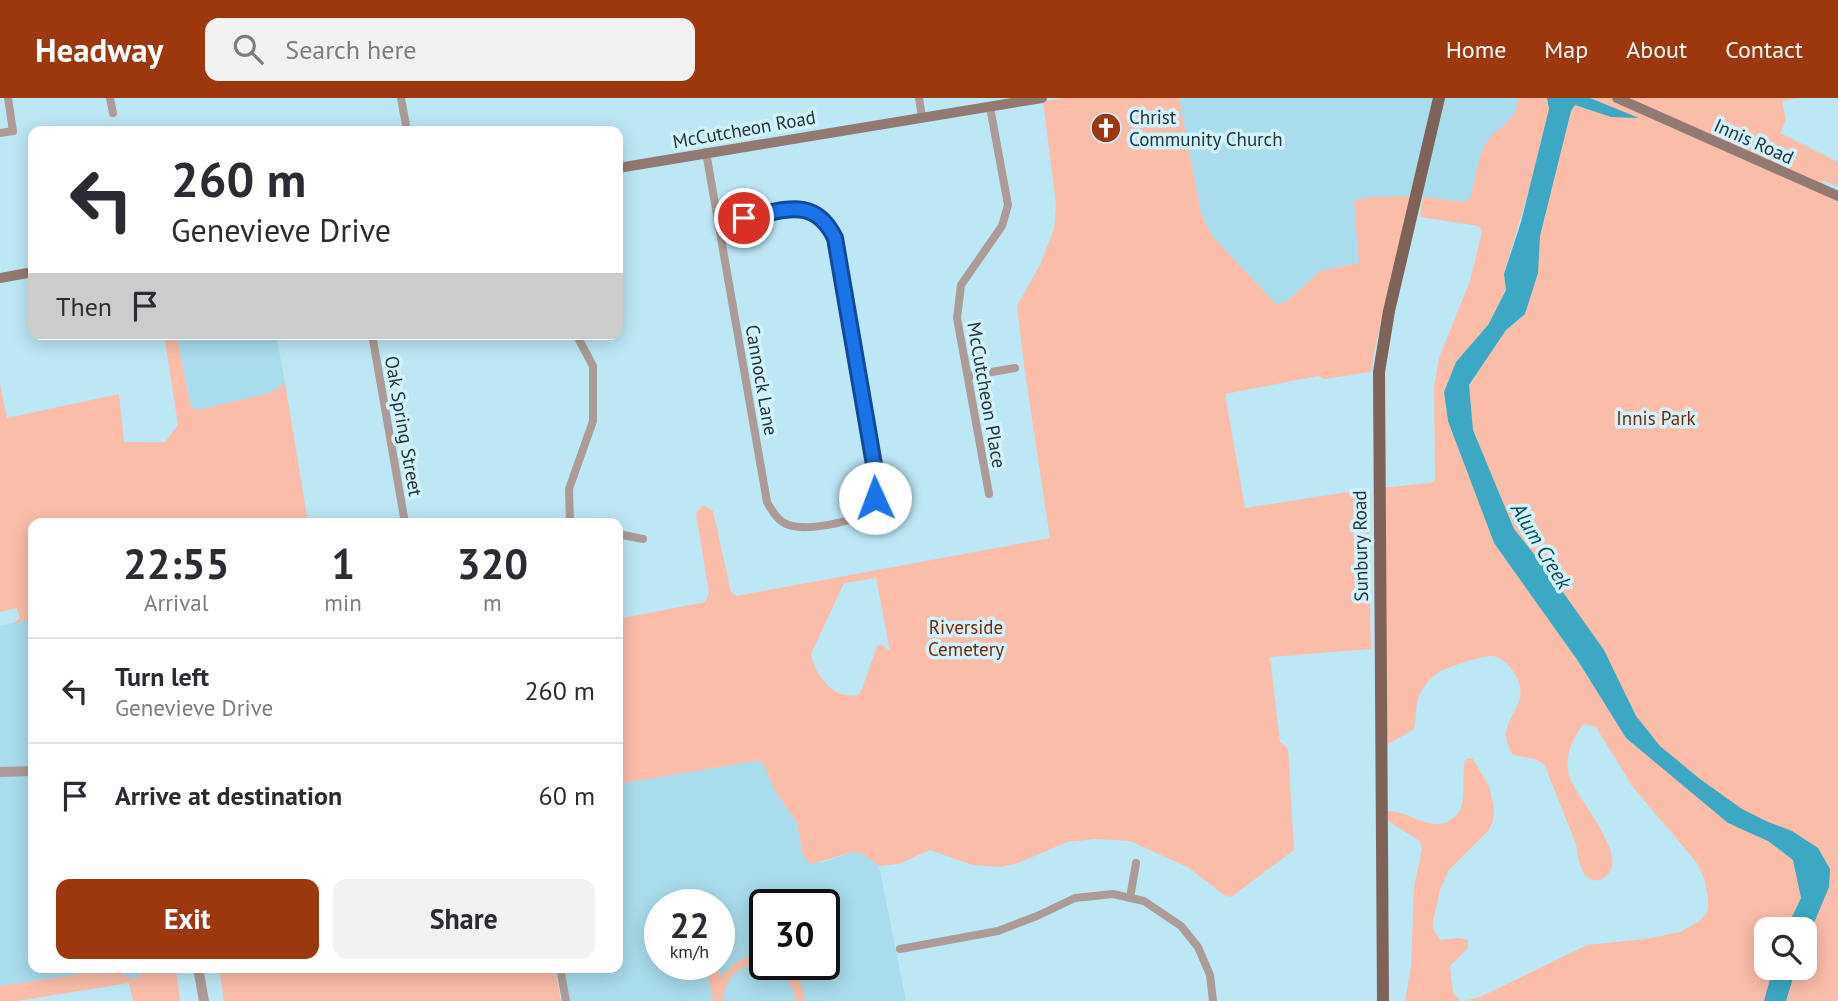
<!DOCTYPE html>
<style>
:root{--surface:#fff;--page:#f2f2f3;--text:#2b2b33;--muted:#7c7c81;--line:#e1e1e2;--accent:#9d370e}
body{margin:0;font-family:"PT Sans",sans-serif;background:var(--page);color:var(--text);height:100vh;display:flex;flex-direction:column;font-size:26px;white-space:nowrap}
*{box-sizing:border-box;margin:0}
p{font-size:23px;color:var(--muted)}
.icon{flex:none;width:38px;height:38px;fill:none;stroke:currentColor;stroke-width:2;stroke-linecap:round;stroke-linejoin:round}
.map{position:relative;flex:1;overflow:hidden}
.side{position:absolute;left:28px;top:420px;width:595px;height:455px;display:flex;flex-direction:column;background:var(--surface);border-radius:14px;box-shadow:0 4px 18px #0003}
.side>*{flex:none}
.top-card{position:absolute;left:28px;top:28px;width:595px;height:214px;border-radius:14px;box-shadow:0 4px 18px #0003;background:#fff;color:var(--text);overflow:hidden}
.buttons{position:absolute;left:1754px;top:819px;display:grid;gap:14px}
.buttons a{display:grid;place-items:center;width:63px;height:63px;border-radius:14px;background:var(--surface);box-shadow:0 4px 18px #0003;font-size:35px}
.speed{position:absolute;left:644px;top:791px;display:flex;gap:14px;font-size:35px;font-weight:700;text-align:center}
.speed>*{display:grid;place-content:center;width:91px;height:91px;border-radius:50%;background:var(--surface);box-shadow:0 4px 18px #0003;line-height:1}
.speed small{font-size:18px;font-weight:400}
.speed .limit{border:4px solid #111;border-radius:10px;background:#fff;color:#111}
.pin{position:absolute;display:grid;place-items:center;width:60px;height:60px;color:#fff;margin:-30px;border:4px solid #fff;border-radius:50%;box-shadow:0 2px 7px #0007}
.me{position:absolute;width:77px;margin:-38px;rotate:358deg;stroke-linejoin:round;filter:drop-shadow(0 0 5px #0008)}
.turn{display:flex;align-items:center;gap:24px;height:147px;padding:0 28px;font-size:32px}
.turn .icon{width:91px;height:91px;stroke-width:2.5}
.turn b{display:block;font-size:49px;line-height:60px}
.then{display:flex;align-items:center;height:66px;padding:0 28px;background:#0003;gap:14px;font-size:26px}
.eta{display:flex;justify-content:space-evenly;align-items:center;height:119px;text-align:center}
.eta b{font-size:42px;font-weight:600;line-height:49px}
.button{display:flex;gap:14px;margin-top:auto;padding:14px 28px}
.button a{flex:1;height:80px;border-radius:14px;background:var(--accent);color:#fff;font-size:28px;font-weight:600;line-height:80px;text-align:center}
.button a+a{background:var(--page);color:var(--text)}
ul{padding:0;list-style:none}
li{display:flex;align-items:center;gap:21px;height:105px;padding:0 28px;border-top:2px solid var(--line)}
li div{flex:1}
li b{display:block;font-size:26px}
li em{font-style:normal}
header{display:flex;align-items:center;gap:42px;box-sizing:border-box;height:98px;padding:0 35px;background:var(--accent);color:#fff}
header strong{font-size:33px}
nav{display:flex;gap:38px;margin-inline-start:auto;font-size:24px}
.search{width:490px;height:63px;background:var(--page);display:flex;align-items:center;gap:18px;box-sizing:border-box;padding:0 24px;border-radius:14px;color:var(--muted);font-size:26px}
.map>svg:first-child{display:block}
.built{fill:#a9dcec;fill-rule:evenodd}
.green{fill:#fabda9;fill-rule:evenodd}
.water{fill:#3da8c4}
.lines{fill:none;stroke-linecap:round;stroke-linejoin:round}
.minor{stroke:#ac9b96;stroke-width:8}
.tertiary{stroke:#ac9b96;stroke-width:10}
.secondary{stroke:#927a72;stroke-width:10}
.primary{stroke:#7f6359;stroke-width:12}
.route-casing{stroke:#114b97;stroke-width:18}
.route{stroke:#1a73e8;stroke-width:12}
.labels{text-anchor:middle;stroke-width:7;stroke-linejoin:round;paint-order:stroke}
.poi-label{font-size:19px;fill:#243439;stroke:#d1f3fe;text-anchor:start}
.street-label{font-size:19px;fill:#243439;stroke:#d1f3fe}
.park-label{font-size:19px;fill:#7d2600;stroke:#d1f3fe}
.water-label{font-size:21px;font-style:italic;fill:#084756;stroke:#d1f3fe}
</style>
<header>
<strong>Headway</strong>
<div class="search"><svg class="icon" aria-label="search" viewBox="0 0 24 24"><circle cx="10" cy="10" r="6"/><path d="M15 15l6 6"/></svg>Search here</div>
<nav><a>Home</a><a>Map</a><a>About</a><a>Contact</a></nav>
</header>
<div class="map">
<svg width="1838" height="903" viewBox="0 0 1838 903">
<rect width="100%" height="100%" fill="#bde7f5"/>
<g class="built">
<polygon points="1179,0 1517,0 1518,7 1514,17 1486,45 1470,100 1464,104 1412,98 1359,165 1320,173 1286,204 1276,206 1212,138 1201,115"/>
<polygon points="176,236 276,236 285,285 271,295 197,312 191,309"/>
<polygon points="33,520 33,870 144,870 145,872 137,880 128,880 114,871 0,888 0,528"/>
<path d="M755,663L763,665L768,673L775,693L797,725L802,754L821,765L852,754L863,756L879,768L906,903H570L564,870H618V686ZM660,807H719V866H660ZM765,807H824V866H765Z"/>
</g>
<g class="green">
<path d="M1064,0H1179L1201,115L1212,138L1276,206L1286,204L1320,173L1359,165L1354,103L1369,99L1412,98L1375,249L1371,274L1324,281L1318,278L1225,296L1245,410L1368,391L1371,551L1270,559L1280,644L1288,650L1294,752L1231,799L1224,797L1189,770L1130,743L1096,741L1067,744L1018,765L1001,769L972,767L930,752L899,766L879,768L863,756L852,754L812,766L806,762L802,754L797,725L775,693L763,665L755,663L618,686V521L705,504L709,495L696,416L703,407L713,413L731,494L737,498L1050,440L1025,275L1017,208L1041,165L1054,131L1056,107L1043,3ZM876,480L890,553L882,547L877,548L862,591L858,597C834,602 815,578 811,556L844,485Z"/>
<path d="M1517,0H1799L1782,3L1786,22L1780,35L1838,64V88L1821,82L1838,101V903H1781L1796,870H1804V849L1814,824L1797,776L1801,800L1786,831H1766V870H1773L1764,903H1464L1480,899L1587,847L1646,841L1680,834L1701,822L1708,812V801L1705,783L1697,765L1632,688L1596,629L1583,626C1573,641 1564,657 1569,677C1574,699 1633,759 1605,779C1598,785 1592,782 1585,778L1579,764L1576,746L1544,666L1534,661L1513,657C1488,620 1542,609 1510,569C1506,564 1499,559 1493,558C1483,557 1451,568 1441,573C1433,577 1423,588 1420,596C1414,607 1418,621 1413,632L1388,646L1387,643L1379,390L1431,385L1435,381L1434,288L1439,260L1470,183L1482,134L1479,128L1420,119L1423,99L1464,104L1470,100C1474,86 1479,56 1486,45C1495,29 1521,22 1517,0ZM1530,89L1525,178L1464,280L1458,329L1551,510L1672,677L1626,640L1578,563L1494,445L1448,323L1444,294L1456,264L1488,227L1506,192L1504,175Z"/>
<polygon points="164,236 176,236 191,309 197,312 270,295 285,285 308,425 33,425 33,520 13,526 20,520 17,510 0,514 0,286 7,320 119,296 124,344 165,344 178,327"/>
<path d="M1466,660L1473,661L1489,688L1494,709L1493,722L1489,732L1449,772L1440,792L1433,824L1434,832L1440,842L1459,840L1468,842V850L1450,868L1453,895L1461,903H1405L1411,869L1414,789L1422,751L1420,743L1389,724L1386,717L1388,713C1409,713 1432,735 1450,722C1455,718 1459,716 1461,710C1466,693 1461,677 1466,660Z"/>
<path d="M765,857V866H788C799,877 803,888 805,903H796C787,853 726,856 723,903H713L706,867L717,866L720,879L740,861Z"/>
<polygon points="144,870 176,870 180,903 133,903 129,885 17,903 0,903 0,888 115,871 128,880 137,880 145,872"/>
<polygon points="219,870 555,870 561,903 224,903"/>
</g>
<g class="water">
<polygon points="1547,0 1590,0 1639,20 1611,19 1575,7 1571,13 1540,138 1538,175 1525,216 1506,232 1469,287 1473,332 1514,431 1550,476 1604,552 1636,618 1660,648 1700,681 1742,711 1766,723 1792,733 1818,750 1830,771 1829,789 1804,849 1804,831 1786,831 1801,800 1793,762 1768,743 1728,725 1626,640 1578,563 1494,445 1448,323 1444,294 1456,264 1488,227 1506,192 1504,176 1521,124 1549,11"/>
<polygon points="1773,870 1796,870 1786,903 1764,903"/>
</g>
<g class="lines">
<g class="minor">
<polyline points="110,0 113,15"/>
<polyline points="401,0 407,33"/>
<polyline points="919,0 922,19"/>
<polyline points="0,35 13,33 8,0"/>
<path d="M706,54L767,404C773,414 778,424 789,427C805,433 852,425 865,414C874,407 876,396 877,384L835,140C830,129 826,121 815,115C795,105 741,121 719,125"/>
<polyline points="372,236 405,425"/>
<polyline points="968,278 1015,270"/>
<polyline points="989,396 957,220 961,187 1002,128 1008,107 990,9"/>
<polyline points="570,425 569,391 593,323 593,268 576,236"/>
<polyline points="618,436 643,441"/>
<polyline points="1130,800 1136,765"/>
<polyline points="900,851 998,833 1037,818 1075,800 1113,796 1144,803 1181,828 1198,849 1210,877 1213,903"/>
<polyline points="560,870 566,903"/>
</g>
<g class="tertiary">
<polyline points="0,674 33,673"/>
<polyline points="198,870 204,903"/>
</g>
<g class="secondary">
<polyline points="1617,0 1838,98"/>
<polyline points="618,70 1042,0"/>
<polyline points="0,180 33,174"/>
</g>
<polyline class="primary" points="1383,903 1379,274 1389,213 1439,0"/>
</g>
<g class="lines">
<g class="route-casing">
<path id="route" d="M744,120C783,113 814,97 835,140L877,384L875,400"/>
</g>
<use href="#route" class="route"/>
</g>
<defs>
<g id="church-disc" transform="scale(1.575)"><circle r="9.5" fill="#9d370e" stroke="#d1f3fe"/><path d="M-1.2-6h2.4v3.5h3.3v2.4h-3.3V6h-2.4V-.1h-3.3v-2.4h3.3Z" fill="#fff"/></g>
</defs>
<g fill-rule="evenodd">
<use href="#church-disc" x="1106" y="30"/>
</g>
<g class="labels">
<g class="poi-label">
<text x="1129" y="26">Christ<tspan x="1129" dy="22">Community Church</tspan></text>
</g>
<g class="street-label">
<text transform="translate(744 31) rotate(-10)" y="7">McCutcheon Road</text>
<text transform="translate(1754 43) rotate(24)" y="7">Innis Road</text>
<text transform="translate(762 282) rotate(80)" y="7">Cannock Lane</text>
<text transform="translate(987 297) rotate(80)" y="7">McCutcheon Place</text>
<text transform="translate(404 328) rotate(80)" y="7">Oak Spring Street</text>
<text transform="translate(1360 448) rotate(-91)" y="7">Sunbury Road</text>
</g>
<g class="park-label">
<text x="1656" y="327">Innis Park</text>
<text x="966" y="536">Riverside<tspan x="966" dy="22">Cemetery</tspan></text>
</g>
<g class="water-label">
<text transform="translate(1541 448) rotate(59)" y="7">Alum Creek</text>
</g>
</g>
</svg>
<div class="buttons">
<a><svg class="icon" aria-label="search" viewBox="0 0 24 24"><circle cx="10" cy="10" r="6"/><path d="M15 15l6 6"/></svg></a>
</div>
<div class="speed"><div>22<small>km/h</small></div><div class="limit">30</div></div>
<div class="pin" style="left:744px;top:120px;background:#d93025"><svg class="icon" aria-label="arrive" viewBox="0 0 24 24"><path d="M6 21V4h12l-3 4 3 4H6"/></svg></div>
<svg class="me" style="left:875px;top:400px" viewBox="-20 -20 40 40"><circle r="19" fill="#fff"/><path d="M0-13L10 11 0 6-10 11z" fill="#1a73e8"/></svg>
<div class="top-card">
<div class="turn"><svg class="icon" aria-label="left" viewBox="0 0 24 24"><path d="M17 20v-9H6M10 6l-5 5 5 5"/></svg><div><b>260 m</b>Genevieve Drive</div></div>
<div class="then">Then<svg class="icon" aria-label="arrive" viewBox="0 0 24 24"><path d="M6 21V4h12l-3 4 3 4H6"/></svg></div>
</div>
<section class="side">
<div class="eta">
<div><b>22:55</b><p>Arrival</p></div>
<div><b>1</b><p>min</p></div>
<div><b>320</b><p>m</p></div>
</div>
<ul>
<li><svg class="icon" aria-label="left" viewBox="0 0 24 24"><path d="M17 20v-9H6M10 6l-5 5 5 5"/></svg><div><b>Turn left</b><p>Genevieve Drive</p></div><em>260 m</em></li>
<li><svg class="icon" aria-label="arrive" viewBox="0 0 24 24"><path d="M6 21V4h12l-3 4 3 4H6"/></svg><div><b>Arrive at destination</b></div><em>60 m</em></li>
</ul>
<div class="button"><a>Exit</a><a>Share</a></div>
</section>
</div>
